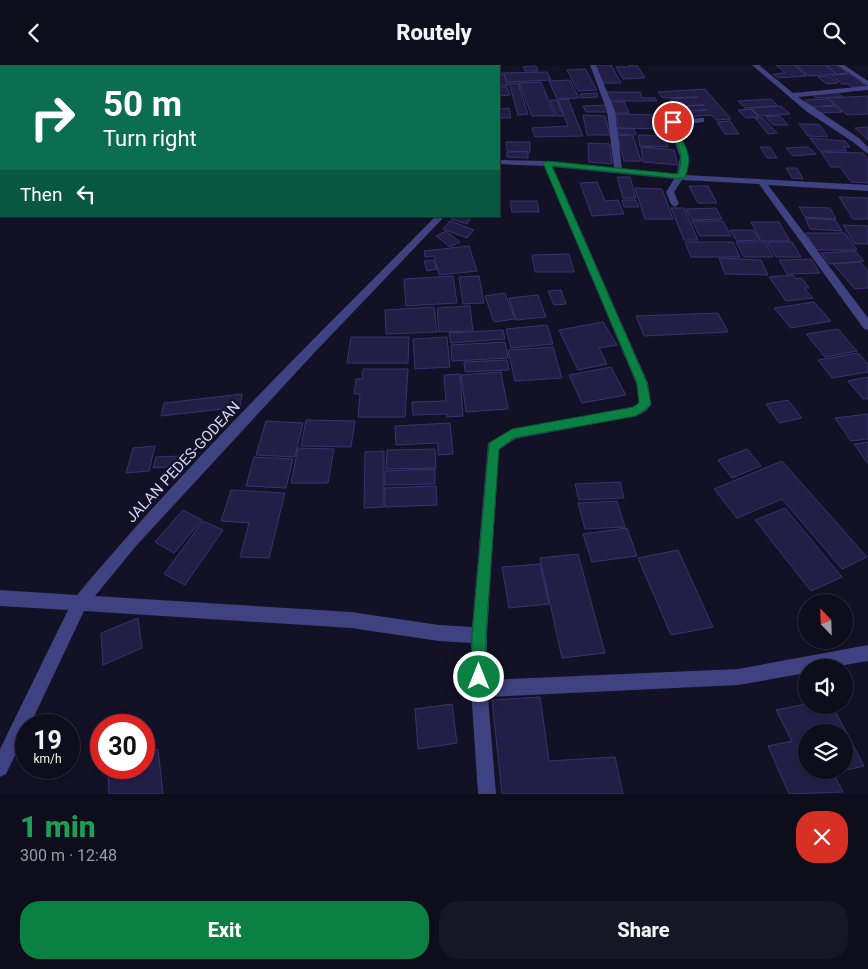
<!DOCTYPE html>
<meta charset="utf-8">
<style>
:root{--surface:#0e0d1c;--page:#171625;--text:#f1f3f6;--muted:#9b9ca3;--line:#2e2d3b;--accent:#0b8043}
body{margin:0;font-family:Roboto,sans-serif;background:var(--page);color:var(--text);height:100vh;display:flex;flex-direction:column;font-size:19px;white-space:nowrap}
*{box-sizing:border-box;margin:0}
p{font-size:16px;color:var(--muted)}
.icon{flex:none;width:28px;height:28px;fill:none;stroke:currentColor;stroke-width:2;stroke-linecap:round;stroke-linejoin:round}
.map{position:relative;height:729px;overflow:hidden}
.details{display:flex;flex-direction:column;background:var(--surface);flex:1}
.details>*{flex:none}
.guide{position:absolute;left:0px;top:0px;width:500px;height:152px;box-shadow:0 1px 4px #0004,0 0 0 1px var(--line);background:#0b6e4f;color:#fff;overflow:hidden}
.needle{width:32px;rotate:337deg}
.fabs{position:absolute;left:798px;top:529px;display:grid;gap:10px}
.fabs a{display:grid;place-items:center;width:55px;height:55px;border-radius:50%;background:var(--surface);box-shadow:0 1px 4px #0004,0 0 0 1px var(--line);font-size:25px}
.speed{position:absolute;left:15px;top:649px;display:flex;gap:10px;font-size:25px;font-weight:700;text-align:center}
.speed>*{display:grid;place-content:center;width:65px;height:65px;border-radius:50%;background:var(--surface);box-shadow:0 1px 4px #0004,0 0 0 1px var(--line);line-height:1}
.speed small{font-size:12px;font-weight:400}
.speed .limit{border:8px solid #d22;background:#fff;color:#111}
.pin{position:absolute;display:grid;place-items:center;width:42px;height:42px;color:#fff;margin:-21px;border:2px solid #fff;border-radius:50%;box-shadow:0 1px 5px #0007}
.me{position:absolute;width:55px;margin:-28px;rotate:0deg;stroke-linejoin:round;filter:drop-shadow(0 0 4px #0008)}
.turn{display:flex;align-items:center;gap:18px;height:105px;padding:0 20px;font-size:22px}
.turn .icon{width:65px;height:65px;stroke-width:2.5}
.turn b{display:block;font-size:35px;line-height:42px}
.then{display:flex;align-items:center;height:48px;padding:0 20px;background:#0003;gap:10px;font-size:19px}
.round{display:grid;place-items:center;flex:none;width:52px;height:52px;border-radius:20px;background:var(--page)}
.overview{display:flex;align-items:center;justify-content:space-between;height:85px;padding:0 20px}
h1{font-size:30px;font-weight:800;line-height:38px;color:#1e9e55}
.button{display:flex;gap:10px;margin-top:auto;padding:10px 20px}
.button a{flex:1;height:58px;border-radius:20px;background:var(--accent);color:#fff;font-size:20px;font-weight:800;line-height:58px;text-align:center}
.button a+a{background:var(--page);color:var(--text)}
header{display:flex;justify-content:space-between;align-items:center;height:65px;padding:0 20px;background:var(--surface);font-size:22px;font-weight:800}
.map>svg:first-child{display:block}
.building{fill:#231e45;stroke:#39326f;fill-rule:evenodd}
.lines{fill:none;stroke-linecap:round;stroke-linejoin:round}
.minor{fill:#3f4281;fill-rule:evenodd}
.route{fill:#0b8043;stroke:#07532c}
.labels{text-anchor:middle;stroke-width:4.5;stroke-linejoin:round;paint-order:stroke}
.street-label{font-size:15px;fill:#d9d8fc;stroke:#131125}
</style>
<header><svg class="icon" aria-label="back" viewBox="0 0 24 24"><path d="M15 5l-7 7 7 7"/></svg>Routely<svg class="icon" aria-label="search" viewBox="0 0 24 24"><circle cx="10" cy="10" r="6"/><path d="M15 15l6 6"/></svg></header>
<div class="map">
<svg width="868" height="729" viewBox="0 0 868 729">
<rect width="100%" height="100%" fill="#131125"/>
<g class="building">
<polygon points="593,0 611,0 621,18 602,18"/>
<polygon points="629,0 637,0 645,13 623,14 616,2 630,2"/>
<polygon points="776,0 794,0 807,11 778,13 773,9 785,8"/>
<polygon points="795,0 825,0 837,9 809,11"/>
<polygon points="826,0 837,0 848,8 837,9"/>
<polygon points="536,1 538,6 525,6 523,2"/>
<polygon points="585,4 597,25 578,26 567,5"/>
<polygon points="547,7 551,15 507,17 504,8"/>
<polygon points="499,8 503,8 508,20 499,21"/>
<polygon points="852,9 868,22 852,22 848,19 842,19 831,10"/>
<polygon points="829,11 838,18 827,19 818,12"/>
<polygon points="570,15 579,33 557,34 549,16"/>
<polygon points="541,17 555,51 532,51 519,18"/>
<polygon points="509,18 518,18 528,49 518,50"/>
<polygon points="499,22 507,22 510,30 499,31"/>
<polygon points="705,24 731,54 716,55 712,50 684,52 679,46 707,45 679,46 676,42 704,40 676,41 670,34 698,32 663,33 658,27"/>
<polygon points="605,27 640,27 642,33 655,33 657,36 609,36"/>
<polygon points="837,27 843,32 816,33 811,29"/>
<polygon points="597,28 598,32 581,33 580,29"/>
<polygon points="868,31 868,49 847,50 828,33"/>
<polygon points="568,34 583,71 535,72 532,63 568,61 558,35"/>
<polygon points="771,34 778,41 745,43 738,36"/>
<polygon points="828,34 835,40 813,42 805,35"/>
<polygon points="550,35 557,35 563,51 557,51"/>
<polygon points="609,37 624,37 629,48 613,48"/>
<polygon points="607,40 609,47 586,47 583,41"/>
<polygon points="781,41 790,49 759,51 751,43"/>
<polygon points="835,41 842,47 820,48 813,42"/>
<polygon points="509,43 511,53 499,53 499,44"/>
<polygon points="751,44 759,52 746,53 738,45"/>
<polygon points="615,49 659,50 665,64 619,63"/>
<polygon points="583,50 605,51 610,70 587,70"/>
<polygon points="765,51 780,51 788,60 773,60"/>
<polygon points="755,53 763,53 777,68 768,69"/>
<polygon points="730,56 739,69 725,69 717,57"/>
<polygon points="799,59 819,59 828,72 808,71"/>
<polygon points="868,62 868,75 855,63"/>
<polygon points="617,63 634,64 636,70 619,69"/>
<polygon points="617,70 633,71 641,96 624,96"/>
<polygon points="638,70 665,71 668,82 640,81"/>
<polygon points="810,73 845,76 850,82 843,82 847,86 820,86"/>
<polygon points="506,77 530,77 530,87 507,86"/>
<polygon points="588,78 610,79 612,99 589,97"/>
<polygon points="641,82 674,85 678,100 643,97"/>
<polygon points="760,82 770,82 777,93 767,93"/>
<polygon points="808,82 816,89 793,91 786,83"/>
<polygon points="507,87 528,87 528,93 507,92"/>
<polygon points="821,87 863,88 868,95 868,118 851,117 840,102 831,102"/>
<polygon points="786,103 797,103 803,114 792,113"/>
<polygon points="617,112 630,112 636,133 623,133"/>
<polygon points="597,117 605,136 618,135 624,149 592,151 580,118"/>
<polygon points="689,121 708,121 717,138 698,138"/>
<polygon points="635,123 662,124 673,154 645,154"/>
<polygon points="839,132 868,133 868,154 853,154"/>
<polygon points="622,135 636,135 639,142 624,142"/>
<polygon points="510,136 537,136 539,147 512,147"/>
<polygon points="799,142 830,143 836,154 805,152"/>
<polygon points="671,143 684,143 698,175 684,175"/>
<polygon points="716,143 722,154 692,155 686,144"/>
<polygon points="453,151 472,151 467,159 451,154"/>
<polygon points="805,153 835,155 842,166 810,164"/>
<polygon points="450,156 474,165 467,173 443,164"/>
<polygon points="692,156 723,156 731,171 700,171"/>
<polygon points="751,157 779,157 790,176 761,176"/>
<polygon points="843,160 868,161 868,179 855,179"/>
<polygon points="730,165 753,165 760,175 737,176"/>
<polygon points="446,166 460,177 450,182 436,171"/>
<polygon points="805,168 845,168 857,185 816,185"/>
<polygon points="685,177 733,177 740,192 691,192"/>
<polygon points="736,177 765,177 773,192 744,192"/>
<polygon points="767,177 792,177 801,192 776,192"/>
<polygon points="469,181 477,206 439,210 434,191 425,192 424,186"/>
<polygon points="855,186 864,196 829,199 821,188"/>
<polygon points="569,189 574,207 535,207 532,190"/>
<polygon points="719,193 761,195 768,210 725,209"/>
<polygon points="811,194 820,208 787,209 779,195"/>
<polygon points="433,195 437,204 427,206 424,196"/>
<polygon points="860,197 868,206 868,223 855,224 833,199"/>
<polygon points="793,210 796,214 802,213 809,223 804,223 813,233 786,236 769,212"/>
<polygon points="453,211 457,238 406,241 404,214"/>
<polygon points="479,211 484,238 463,239 459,212"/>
<polygon points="561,225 566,239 554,240 548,226"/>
<polygon points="505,228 515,254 494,257 485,231"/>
<polygon points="538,230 546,252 516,255 509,233"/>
<polygon points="814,237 831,256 791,263 774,243"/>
<polygon points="470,241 473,266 439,267 437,243"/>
<polygon points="434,242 437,267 386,269 385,245"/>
<polygon points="718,248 728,267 644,271 636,251"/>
<polygon points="603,257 617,280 599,283 607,299 578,305 559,265"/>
<polygon points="547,260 553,279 511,283 506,264"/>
<polygon points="838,264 857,286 825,292 806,269"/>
<polygon points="503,265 505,274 451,278 449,268"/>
<polygon points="351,272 409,272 408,298 347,298"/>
<polygon points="447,272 450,302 415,304 413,274"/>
<polygon points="505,277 508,293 452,296 451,280"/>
<polygon points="553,282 562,313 515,316 508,285"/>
<polygon points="858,288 868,299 868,307 832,313 818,295"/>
<polygon points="507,295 509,305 465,307 464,297"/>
<polygon points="611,302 626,330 582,338 569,310"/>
<polygon points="363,304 408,304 405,352 358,352 360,329 354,329 356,314 362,314"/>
<polygon points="501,307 508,344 466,347 461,310"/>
<polygon points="460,309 463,351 447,352 447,349 413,350 412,337 446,336 444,310"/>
<polygon points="868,312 868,334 863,334 848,316"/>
<polygon points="242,329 240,342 161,351 164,338"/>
<polygon points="788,335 802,353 779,358 766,339"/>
<polygon points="868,349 868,374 851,376 835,353"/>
<polygon points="306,355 355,356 351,382 301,381"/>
<polygon points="266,356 303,358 295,392 256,390"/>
<polygon points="450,358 453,389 438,390 438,378 396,380 395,361"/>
<polygon points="868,377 868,399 854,379"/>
<polygon points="155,381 149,406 126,408 133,383"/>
<polygon points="298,383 334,384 328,418 291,418"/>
<polygon points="435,384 436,403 386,404 387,385"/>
<polygon points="747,384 761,401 732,413 718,395"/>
<polygon points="384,386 384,442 364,443 365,387"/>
<polygon points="181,391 179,401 153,403 156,392"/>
<polygon points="254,392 293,394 286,423 246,421"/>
<polygon points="782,396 867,492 842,504 782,434 737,453 714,424"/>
<polygon points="435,404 435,419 385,420 385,406"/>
<polygon points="620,417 624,433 579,435 575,419"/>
<polygon points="436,421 437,440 385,442 385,423"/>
<polygon points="231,425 285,428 269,493 240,492 249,458 221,456"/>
<polygon points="617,436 625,462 585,464 578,438"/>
<polygon points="785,443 842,512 811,526 755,455"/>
<polygon points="183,445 202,455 174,488 155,477"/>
<polygon points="203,456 223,465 185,520 164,509"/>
<polygon points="627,463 637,491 592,497 583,469"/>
<polygon points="678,485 713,562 671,570 638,493"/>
<polygon points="578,489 605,588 562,593 540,493"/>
<polygon points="540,499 549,539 509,543 502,502"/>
<polygon points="138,553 142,583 103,600 101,568"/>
<polygon points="540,632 549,696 615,692 623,729 502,729 492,635"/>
<polygon points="452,639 457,678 418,684 415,644"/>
<path d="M806,639L832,640L864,701L833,708L843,727L789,729L768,681L792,676L776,645ZM806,668H844V705H806Z"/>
<polygon points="158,684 163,729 109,729 108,706 116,702 144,702 144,690"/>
</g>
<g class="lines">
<g class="minor">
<polygon points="428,0 435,0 435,1 429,1"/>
<path d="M590,0H596L615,46L622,104L677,109L680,92L668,58L672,56L701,53H704V57L677,60L689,92L685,110L868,120V126L768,120L868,253V265L864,264L759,119L682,115L674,127L679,139L675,142L671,139L666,127L674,114L553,102L648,318C650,335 656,344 636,351L515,374L499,385L487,570V615L738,604L868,580V596L833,602H806V608L738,620L488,632L496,729H478L471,624V578L439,576L351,563L84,546L30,660H26V668L6,709L0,712V684L68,545L0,541V525L77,530C188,397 313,275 436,151H445L315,287L136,481L95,531L351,547L439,560L472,562L488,378L512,364L633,342L639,338L636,318L544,101L499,99V95L547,96L614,103L607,46Z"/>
<polygon points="752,0 759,0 793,28 868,21 837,0 844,0 868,16 868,25 798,32 859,73 868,82 868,89 853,77 806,46"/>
<rect x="0" y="145" width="1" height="6"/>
</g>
</g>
<path class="route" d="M673,55L676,57C677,78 698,84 684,114L552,101L647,318L651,340L636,351L514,373L499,384L486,570V612L484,617L479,620L473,617L471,612L472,570L489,378L512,364L633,342L639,338L637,318L543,98L547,96L678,109C688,81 669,77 670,57Z"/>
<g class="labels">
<g class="street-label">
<text transform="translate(183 397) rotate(-47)" y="5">JALAN PEDES-GODEAN</text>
</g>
</g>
</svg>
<div class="fabs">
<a><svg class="needle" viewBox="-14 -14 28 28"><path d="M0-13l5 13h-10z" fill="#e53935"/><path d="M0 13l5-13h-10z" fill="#9b9ca3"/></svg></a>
<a><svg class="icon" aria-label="sound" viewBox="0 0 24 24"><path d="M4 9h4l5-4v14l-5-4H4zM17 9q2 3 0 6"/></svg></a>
<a><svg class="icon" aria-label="layers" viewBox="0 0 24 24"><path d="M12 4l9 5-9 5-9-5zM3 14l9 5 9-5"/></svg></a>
</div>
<div class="speed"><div>19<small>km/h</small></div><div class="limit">30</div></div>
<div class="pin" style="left:673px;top:57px;background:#d93025"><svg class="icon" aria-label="arrive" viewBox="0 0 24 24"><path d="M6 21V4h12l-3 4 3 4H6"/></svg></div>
<svg class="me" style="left:479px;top:612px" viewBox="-20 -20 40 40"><circle r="17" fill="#0b8043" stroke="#fff" stroke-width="3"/><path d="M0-11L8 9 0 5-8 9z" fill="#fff"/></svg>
<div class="guide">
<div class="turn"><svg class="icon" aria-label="right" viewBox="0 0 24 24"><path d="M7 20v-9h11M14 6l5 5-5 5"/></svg><div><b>50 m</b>Turn right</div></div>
<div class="then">Then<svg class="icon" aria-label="left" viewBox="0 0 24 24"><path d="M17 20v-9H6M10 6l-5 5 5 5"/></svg></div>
</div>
</div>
<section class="details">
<div class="overview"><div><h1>1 min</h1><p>300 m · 12:48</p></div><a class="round" style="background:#d93025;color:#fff"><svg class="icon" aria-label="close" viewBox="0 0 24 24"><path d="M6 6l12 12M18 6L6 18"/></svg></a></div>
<div class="button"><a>Exit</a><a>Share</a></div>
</section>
